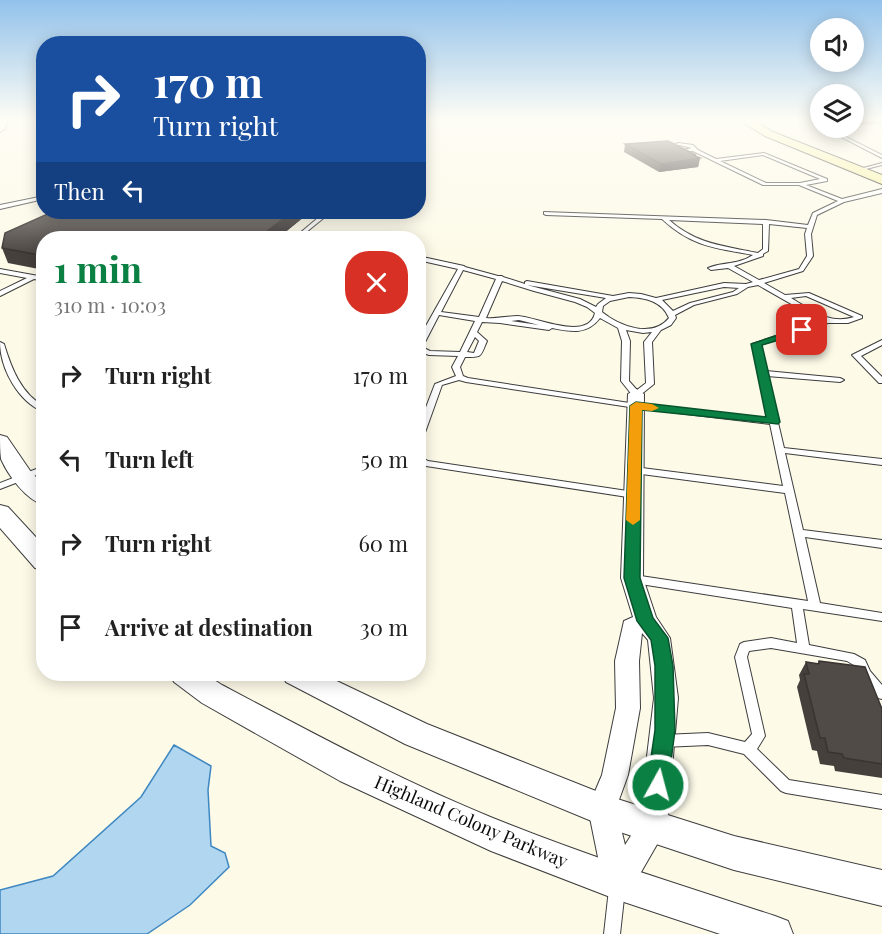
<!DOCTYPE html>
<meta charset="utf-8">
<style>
:root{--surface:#fff;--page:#f6f6f6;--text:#222;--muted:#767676;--accent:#0b8043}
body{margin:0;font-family:"Playfair Display",serif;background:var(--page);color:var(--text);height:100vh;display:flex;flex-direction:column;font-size:22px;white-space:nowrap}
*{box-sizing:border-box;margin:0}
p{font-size:20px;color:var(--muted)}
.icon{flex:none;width:33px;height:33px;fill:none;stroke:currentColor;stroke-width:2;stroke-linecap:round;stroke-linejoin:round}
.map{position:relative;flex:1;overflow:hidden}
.sheet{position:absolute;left:36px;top:231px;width:390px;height:450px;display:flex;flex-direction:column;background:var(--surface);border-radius:24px;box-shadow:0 3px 15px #0003}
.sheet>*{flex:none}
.guide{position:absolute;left:36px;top:36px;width:390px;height:183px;border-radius:24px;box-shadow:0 3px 15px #0003;background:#1a4fa0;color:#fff;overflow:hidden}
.fabs{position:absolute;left:810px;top:18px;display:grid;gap:12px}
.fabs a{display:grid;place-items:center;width:54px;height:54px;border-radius:50%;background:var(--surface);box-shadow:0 3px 15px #0003;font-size:30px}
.pin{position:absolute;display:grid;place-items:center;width:51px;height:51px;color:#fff;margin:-26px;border-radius:12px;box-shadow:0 3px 9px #0006}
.me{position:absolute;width:66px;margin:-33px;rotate:7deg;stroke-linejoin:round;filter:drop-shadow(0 0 4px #0008)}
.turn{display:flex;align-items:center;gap:21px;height:126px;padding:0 18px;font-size:27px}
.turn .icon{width:78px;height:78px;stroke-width:2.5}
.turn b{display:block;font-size:42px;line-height:51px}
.then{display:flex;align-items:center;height:57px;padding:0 18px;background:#0003;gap:12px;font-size:22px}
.round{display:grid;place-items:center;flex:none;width:63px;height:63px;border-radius:24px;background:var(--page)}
.head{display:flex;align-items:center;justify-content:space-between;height:102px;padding:0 18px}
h1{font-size:36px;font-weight:700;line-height:45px;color:var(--accent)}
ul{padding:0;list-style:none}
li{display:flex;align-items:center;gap:18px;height:84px;padding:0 18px}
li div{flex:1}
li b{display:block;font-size:22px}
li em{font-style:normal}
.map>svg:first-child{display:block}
.water{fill:#b1d6f0;stroke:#3e87c1;stroke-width:1.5}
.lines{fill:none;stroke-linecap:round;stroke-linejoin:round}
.service-casing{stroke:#3d3d3d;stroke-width:2}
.minor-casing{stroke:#3d3d3d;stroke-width:2}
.tertiary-casing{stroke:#3d3d3d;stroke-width:2}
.secondary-casing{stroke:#2c2c2c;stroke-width:2}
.service{fill:#fff;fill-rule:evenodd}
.minor{fill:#fff;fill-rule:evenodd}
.tertiary{fill:#fff;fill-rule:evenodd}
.secondary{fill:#f8f3a8;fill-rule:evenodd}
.wall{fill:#46403d}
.shaded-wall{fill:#393432}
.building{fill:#514b47;stroke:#393432;stroke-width:1.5}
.route{fill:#0b8043;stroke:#07532c;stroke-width:1.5}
.slow{fill:#f59e0b}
.labels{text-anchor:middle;stroke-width:6;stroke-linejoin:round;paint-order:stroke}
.near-street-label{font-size:18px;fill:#0a0a0a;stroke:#fff}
</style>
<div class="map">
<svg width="882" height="934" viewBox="0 0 882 934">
<rect width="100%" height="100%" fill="#fdfae8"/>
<polygon class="water" points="174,745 211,766 208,790 211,846 225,853 229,867 190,905 147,934 0,934 0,890 53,876 141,797"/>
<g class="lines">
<g class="service-casing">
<g id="service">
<polygon points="824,128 828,128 882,155 882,158"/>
<path d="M678,143L693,145L698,150L716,159L764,153L827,179V181L806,185L842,199L882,189V193L844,202L817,215L811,234L813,256L803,271L764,283L785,295L809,293L862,316V318L848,323H828L760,345L766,371L840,378L844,380L840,382L767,376L784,448L882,459V465L785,453L803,530L882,540V548L805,537L820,603L882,613V621L803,609L809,645L854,654L865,660L870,671L882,685V699L878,698L865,681H863L857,667L847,661L771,648L749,651L747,657L765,736L757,749L789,780L882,795V809L786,793L781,791L744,754L708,745L663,747L658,745L657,741L658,737L663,735L708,733L745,742L752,734L735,657L740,644L744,642L771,638L797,643L792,608L634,583L630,582L629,579L630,576L634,575L808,601L785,493L634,473L629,470L634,467L783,486L770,424L636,408L466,382L459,380L442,385L422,441L418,444V428L435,384L456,376L452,367L458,356L429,355L418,351V340L458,269L418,260V256L464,266L465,267L498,276H502L503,277L525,284V282L527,281L613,296L629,293L641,294L656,298L724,283L746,284L753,282L728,268L711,270L708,268C722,262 738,265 753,255C716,248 692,247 662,219L546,215L544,214V212L766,220L808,225L813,213L838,201L799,185H763L693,151L683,152L670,147ZM679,145L692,148L683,150L676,147ZM763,155L820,179L800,183H766L720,161ZM669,220L763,224V249L758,253C724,246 696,244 669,220ZM769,224L807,228L805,234L807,256L799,269L759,280L734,266L763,256V254L768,251ZM463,270L496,279L479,317L441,312ZM502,281L534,291L575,302L587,307L595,313C588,342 537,317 518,316C507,316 497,319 486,318ZM527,285L606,298L598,304L596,307L580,299ZM758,285L821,321L752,344L769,419L636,404L468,378L463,376L460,367L465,357C483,357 480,357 487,341L477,332L482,322L500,323L549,330L552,328C572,332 587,335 600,318L618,328L622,341L621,381L633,396H639L654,384L652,342L661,330L671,325L676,318L675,315L694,305L737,294L748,287ZM724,287L739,288L733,292L690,303L673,311L662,300ZM806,296L854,317C829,325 812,310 791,298ZM629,297C646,298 662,301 669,318C652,339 619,326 602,312L603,306L610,301ZM439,315L475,321L460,352L430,351L424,348V344ZM519,320L539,325L511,321ZM626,330L643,333L652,332L644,342L646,383L637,390L629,381L630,341ZM475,337L479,341L474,353L467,352Z"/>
<polygon points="882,163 882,165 858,171 856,170"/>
<polygon points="44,196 44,199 0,209 0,205"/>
<polygon points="325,212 331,212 299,238 294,238"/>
<polygon points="0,269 44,277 44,281 34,279 0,296 0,291 27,278 0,273"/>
<polygon points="882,340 882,345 861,356 882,377 882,383 879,383 852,355"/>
<path d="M0,342L4,344C11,367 21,394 44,406V412C18,402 0,368 0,342Z"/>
<polygon points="418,455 428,461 634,492 639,495 634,498 426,466 418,462"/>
<polygon points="44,466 44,472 0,489 0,483"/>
<polygon points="617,881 622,884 625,889 620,934 604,934 609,889 612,884"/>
</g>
</g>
<g class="minor-casing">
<path id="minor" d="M636,389L644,394L643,578L656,617L670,638L678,698L667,827L629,893L618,897L607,893L603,882L588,808L602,775L616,708L615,661L624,621L633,617L621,578L628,394ZM642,633L648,640L654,698L639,823L625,845L616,808L628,775L640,708L639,661Z"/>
</g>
<g class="tertiary-casing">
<g id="tertiary">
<polygon points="0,120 7,120 5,129 0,132"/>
<path d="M0,435L7,437L31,472L44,485V505C26,500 8,475 1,459C0,452 0,442 0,435Z"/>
<polygon points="0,505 8,507 44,546 44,571 35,568 0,528"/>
<path d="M170,674H205L222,685C316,735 409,785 508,824C596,859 686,887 775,916L788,921L793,934H720L618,900L491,851L340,781L202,703L174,682Z"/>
<polygon points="282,674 322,674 427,724 611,797 734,836 882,870 882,906 734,870 611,829 405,744 286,682"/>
</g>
</g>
<g class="secondary-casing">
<polygon id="secondary" points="739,120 753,120 773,132 882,175 882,184 765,136"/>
</g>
<use href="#service" class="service"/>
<use href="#minor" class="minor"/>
<use href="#tertiary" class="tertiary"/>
<use href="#secondary" class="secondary"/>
</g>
<g class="wall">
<polygon points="625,144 696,155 696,156 700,158 698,167 659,172 624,152"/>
<polygon points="52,212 310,212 278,238 44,238 44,270 8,263 2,248"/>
<polygon points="819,661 882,709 882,778 835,771 834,766 820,764 817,751 812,750 797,687 800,680 799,675 806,662 817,664"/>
</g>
<g class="shaded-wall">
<polygon points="855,120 882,120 882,123 854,126"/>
<polygon points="693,155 696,155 695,159 700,158 698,167 659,172 661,164"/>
<polygon points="292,212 310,212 278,238 258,238"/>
</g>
<g class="building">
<polygon points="668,141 696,155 693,155 700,158 661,164 625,144"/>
<polygon points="52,212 292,212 258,238 44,238 44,256 2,248 5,233"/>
<polygon points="819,661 865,667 882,709 882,764 844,758 842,754 828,752 825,738 820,738 804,674 809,674 806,662 819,664"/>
</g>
<linearGradient id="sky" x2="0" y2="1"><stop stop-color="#92c2eb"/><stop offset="0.48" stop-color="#fefdf5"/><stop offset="1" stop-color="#fefdf5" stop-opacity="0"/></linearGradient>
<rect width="882" height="251" fill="url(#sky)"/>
<polygon class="route" points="802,327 806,328 806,332 762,345 780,422 778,424 642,410 640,578 653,618 668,638 673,666 675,730 668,785 665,792 658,795 650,792 647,785 655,730 655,666 651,640 637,621 624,578 630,406 636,402 766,417 751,344"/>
<polygon class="slow" points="636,402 652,404 659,408 652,411 642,410 640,520 633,525 626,520 630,406"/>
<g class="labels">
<g class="near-street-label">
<text transform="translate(471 822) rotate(23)" y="6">Highland Colony Parkway</text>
</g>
</g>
</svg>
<div class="fabs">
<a><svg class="icon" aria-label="sound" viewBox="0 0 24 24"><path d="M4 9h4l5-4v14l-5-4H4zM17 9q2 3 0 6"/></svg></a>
<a><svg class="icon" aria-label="layers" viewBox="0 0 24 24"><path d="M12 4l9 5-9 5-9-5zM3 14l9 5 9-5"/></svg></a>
</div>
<div class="pin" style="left:802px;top:330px;background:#d93025"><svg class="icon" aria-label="arrive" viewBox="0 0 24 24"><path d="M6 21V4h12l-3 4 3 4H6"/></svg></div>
<svg class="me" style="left:658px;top:785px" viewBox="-20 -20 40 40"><circle r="17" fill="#0b8043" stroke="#fff" stroke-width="3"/><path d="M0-11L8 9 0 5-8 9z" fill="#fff"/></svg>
<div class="guide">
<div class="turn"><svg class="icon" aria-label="right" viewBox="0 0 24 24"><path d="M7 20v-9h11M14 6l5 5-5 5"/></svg><div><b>170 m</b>Turn right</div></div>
<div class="then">Then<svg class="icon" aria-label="left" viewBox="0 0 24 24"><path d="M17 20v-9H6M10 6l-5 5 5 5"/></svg></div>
</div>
<section class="sheet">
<div class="head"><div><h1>1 min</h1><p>310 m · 10:03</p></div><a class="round" style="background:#d93025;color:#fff"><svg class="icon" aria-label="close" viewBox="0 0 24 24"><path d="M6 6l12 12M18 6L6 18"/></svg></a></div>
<ul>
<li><svg class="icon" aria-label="right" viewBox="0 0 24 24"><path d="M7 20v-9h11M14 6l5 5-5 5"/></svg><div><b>Turn right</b></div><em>170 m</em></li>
<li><svg class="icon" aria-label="left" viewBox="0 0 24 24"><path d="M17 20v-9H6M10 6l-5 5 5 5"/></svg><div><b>Turn left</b></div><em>50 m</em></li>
<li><svg class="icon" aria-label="right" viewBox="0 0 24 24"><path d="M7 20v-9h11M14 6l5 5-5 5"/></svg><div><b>Turn right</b></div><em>60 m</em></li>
<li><svg class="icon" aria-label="arrive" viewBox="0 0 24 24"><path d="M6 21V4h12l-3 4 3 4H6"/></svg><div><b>Arrive at destination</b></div><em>30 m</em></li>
</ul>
</section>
</div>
